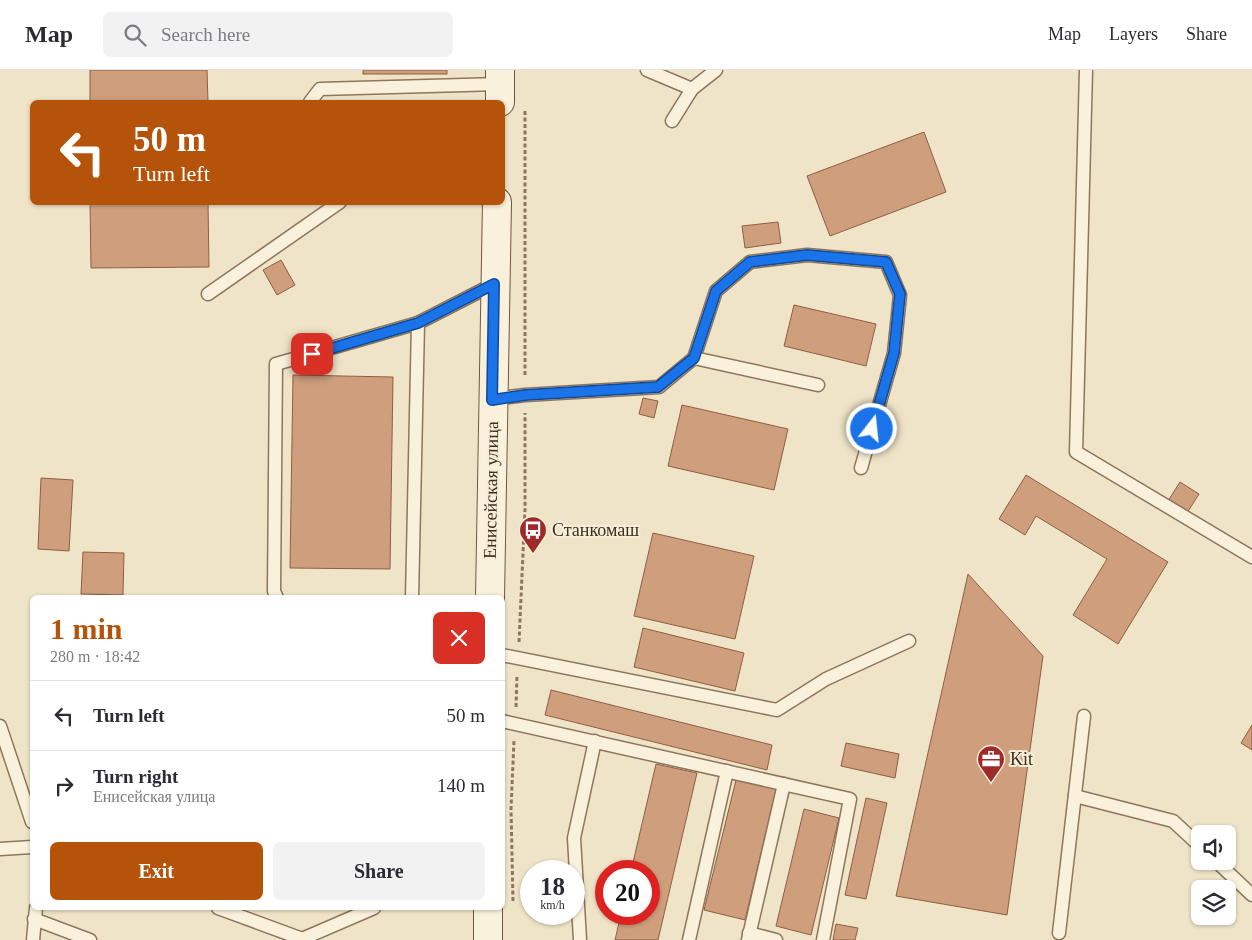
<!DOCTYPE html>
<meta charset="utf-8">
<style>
:root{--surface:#fff;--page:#f2f2f3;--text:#2b2b33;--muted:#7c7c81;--line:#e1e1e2;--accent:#b45309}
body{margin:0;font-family:"Times New Roman",serif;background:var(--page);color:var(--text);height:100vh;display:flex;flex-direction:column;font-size:19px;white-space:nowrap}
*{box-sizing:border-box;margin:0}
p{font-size:16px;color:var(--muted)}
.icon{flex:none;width:28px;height:28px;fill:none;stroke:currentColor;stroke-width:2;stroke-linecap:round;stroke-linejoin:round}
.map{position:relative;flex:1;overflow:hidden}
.details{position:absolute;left:30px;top:525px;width:475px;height:315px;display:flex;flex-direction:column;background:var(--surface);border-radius:8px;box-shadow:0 1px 4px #0004}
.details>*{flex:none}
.hud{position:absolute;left:30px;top:30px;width:475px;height:105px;border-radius:8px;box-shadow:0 1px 4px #0004;background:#b45309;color:#fff;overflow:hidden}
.fabs{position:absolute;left:1191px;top:755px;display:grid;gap:10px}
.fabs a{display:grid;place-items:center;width:45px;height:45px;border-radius:8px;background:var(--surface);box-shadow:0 1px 4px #0004;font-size:25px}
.speed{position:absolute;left:520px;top:790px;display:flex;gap:10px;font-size:25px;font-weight:700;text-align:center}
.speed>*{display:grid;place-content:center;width:65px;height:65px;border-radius:50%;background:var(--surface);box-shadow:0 1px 4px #0004;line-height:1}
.speed small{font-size:12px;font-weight:400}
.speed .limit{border:8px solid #d22;background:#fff;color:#111}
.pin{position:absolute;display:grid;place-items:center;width:42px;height:42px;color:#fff;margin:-21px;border-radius:10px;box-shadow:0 2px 8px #0006}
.me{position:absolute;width:55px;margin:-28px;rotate:16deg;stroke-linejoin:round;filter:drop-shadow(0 0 4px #0008)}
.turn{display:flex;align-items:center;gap:18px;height:105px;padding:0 20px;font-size:22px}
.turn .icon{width:65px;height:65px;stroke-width:2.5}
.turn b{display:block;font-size:35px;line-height:42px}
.round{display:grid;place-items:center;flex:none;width:52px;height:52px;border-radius:8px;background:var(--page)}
.headline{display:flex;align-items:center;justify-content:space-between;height:85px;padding:0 20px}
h1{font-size:30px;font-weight:700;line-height:38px;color:var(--accent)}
.action{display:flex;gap:10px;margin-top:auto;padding:10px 20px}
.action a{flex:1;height:58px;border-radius:8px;background:var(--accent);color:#fff;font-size:20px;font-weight:700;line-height:58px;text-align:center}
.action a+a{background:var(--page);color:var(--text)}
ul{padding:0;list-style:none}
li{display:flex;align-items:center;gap:15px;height:70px;padding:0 20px;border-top:1px solid var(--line)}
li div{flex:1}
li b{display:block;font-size:19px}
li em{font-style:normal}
header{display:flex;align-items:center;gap:30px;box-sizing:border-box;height:70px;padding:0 25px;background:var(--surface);border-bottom:1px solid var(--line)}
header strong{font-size:24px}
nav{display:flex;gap:28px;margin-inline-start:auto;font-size:18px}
.search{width:350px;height:45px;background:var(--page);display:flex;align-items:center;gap:12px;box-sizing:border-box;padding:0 18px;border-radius:8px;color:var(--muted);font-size:19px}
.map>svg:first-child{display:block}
.building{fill:#cf9f7d;stroke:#8d5f41}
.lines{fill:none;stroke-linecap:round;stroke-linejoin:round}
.lane-casing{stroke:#8d765c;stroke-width:15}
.secondary-casing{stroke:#6f573f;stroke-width:30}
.path{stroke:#8d765c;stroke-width:3;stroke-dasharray:4 2.5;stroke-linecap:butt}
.lane{stroke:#faf1dc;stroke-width:12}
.secondary{stroke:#faf1dc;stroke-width:28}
.route-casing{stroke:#114b97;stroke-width:12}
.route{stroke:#1a73e8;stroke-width:9}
.labels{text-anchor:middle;stroke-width:4;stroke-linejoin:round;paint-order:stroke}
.street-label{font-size:18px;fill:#3d2e20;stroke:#f7eed8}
.poi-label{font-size:18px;fill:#3d2e20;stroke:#f7eed8;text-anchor:start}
</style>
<header>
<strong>Map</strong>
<div class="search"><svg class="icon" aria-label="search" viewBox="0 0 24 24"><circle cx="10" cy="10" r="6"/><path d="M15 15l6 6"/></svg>Search here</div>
<nav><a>Map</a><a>Layers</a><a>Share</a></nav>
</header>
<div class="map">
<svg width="1252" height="870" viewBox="0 0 1252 870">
<rect width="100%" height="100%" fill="#f0e4c8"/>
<g class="building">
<polygon points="90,0 207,0 208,32 90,32"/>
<rect x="363" y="0" width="84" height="4"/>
<polygon points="924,62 946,122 830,166 807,106"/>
<polygon points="90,132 208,132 209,197 91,198"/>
<polygon points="778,152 781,173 745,178 742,156"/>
<polygon points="281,190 295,215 277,225 263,200"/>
<polygon points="794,235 876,254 866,296 784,276"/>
<polygon points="293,305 393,307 390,499 290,498"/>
<polygon points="643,328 658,331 654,348 639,344"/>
<polygon points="682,335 788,359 774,420 668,396"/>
<polygon points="1026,405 1168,492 1118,574 1073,545 1107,489 1036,446 1025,465 999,449"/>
<polygon points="41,408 73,410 69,481 38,479"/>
<polygon points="1180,412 1199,424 1187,443 1168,431"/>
<polygon points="653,463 754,486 735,569 634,546"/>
<polygon points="83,482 124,483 123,525 81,524"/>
<polygon points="968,504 1043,586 1007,845 896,826"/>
<polygon points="643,558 744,583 735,621 634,597"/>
<polygon points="551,620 772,675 767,700 545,645"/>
<polygon points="1252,655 1252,680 1241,673"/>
<polygon points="846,673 899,684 895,708 841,696"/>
<polygon points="656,694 697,703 658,870 615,870 621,844 649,844 649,801 631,801"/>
<polygon points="737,706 777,716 745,850 704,840"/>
<polygon points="866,728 887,733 866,829 845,825"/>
<polygon points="804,739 839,748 811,865 776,856"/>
<polygon points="1214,810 1222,819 1205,819"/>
<polygon points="836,854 858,858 855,870 833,870"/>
</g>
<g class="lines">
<g class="lane-casing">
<g id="lane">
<polyline points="647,0 692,19 716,0"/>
<polyline points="1086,0 1076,382 1252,487"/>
<polyline points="310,32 320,19 500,14"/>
<polyline points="672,51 692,19"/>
<polyline points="208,224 340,132"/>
<polyline points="694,288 818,315"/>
<polyline points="493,329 525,325 659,317 694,288 716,221 750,192 807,185 886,192 900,225 894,283 861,398"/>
<polyline points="277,528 274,521 276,294 418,253"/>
<polyline points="412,528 418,253 494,214"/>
<polyline points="502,585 777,640 826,609 909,571"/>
<polyline points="502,651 850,729 823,870"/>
<polyline points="0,656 32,752"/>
<polyline points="1075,726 1173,751 1200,776"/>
<polyline points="0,779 32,777"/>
<polyline points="1216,791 1252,825"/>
<polyline points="218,838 305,870"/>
<polyline points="34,849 90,870"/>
<polyline points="749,863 776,870"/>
<polyline points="1059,863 1084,646"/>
<polyline points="302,869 374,838"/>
<polyline points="33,870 36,838"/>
<polyline points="580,870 574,768 595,671"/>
<polyline points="689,870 727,701"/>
<polyline points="748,870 784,714"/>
</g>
</g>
<g class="secondary-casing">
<g id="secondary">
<polyline points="500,32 500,0"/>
<polyline points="490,528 497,132"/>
<polyline points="488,870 488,838"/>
</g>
</g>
<g class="path">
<polyline points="525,41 525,307"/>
<polyline points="519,572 525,439 525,343"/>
<polyline points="516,637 517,605"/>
<polyline points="513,831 511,739 514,670"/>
</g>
<use href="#lane" class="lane"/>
<use href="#secondary" class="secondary"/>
</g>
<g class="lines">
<g class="route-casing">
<polyline id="route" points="312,284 418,253 494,214 492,330 525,325 658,317 694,288 716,221 750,192 807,185 886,192 900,224 894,283 872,359"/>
</g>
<use href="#route" class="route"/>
</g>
<defs>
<g id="bus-pin" transform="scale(1.4375)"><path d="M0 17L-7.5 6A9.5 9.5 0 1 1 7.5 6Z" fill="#9e2a2b" stroke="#f7eed8"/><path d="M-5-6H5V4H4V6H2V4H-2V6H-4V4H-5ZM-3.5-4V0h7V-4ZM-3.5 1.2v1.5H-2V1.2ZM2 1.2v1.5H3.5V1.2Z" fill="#fff"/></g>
<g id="office-pin" transform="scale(1.4375)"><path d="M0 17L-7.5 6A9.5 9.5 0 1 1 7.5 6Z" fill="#9e2a2b" stroke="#f7eed8"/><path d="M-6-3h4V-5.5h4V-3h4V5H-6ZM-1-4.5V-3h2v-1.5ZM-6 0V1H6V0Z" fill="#fff"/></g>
</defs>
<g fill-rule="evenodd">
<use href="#bus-pin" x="533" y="460"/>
<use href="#office-pin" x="991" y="689"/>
</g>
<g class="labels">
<g class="street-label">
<text transform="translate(491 420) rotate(-89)" y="6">Енисейская улица</text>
</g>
<g class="poi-label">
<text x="552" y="466">Станкомаш</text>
<text x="1010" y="695">Kit</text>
</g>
</g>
</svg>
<div class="fabs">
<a><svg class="icon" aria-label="sound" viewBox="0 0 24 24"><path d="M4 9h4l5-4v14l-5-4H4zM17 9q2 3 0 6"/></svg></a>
<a><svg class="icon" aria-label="layers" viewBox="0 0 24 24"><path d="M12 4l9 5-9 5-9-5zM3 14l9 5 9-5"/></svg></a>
</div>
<div class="speed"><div>18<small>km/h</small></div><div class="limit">20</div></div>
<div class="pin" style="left:312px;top:284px;background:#d93025"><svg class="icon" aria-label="arrive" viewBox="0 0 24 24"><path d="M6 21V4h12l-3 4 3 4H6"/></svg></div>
<svg class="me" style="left:872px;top:359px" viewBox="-20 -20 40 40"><circle r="17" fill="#1a73e8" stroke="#fff" stroke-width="3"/><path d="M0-11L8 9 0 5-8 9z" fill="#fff"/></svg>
<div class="hud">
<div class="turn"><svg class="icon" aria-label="left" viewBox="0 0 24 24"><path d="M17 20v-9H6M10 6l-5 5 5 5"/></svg><div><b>50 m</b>Turn left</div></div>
</div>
<section class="details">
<div class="headline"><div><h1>1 min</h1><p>280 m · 18:42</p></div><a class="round" style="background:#d93025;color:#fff"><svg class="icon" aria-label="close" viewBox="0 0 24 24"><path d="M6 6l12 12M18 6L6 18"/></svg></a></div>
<ul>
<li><svg class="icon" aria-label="left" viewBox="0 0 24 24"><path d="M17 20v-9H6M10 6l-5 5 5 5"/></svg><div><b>Turn left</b></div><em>50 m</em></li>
<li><svg class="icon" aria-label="right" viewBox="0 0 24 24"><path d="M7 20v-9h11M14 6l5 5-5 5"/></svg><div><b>Turn right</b><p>Енисейская улица</p></div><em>140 m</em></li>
</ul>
<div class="action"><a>Exit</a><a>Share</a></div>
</section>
</div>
